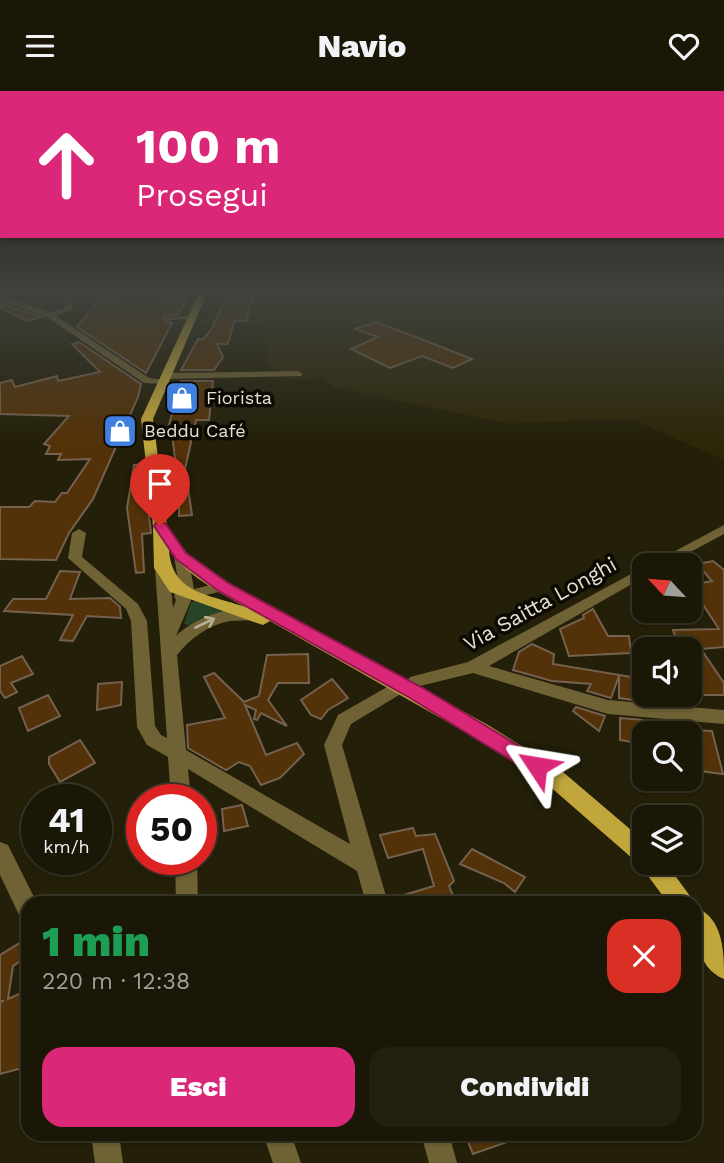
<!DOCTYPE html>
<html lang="it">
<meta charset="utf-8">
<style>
:root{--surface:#1a1706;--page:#232010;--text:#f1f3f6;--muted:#9f9f9b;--line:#383628;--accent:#db2777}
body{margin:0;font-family:"Work Sans",sans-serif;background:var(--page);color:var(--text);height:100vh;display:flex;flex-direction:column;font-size:26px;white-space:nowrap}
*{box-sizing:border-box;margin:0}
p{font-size:23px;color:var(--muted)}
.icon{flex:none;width:38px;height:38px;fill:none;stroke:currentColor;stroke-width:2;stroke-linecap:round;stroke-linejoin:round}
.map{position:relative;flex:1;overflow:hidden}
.drawer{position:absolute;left:21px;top:805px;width:681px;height:245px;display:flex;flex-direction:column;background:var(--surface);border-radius:21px;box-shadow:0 2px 5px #0004,0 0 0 2px var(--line)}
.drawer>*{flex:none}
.banner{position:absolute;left:0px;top:0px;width:724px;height:147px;box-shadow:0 2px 5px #0004,0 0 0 2px var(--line);background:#db2777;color:#fff;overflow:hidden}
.needle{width:46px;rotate:296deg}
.buttons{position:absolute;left:632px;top:462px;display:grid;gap:14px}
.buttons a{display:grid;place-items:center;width:70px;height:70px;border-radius:14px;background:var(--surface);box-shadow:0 2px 5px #0004,0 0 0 2px var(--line);font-size:35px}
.speed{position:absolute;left:21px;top:693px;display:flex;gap:14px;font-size:35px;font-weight:700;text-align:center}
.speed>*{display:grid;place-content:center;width:91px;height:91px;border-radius:50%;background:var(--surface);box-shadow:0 2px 5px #0004,0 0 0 2px var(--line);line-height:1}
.speed small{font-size:18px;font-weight:400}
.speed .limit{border:10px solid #d22;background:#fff;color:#111}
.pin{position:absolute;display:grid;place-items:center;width:60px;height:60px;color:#fff;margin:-72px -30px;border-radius:50% 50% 50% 0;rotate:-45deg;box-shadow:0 0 7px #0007}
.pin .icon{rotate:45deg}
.me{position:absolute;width:77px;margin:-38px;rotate:303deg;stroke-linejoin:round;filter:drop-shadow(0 0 5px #0008)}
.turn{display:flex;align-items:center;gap:24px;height:147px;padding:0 21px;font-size:32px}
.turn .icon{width:91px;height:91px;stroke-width:2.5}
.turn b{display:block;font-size:49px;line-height:60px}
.round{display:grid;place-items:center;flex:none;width:74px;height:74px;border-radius:21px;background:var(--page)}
.overview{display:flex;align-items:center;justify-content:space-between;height:119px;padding:0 21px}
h1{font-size:42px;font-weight:800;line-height:52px;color:#1e9e55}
.button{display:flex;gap:14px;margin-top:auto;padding:14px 21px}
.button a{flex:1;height:80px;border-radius:21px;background:var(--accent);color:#fff;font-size:28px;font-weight:800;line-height:80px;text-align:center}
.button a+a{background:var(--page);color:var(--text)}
header{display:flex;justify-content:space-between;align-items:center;height:91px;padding:0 21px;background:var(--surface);font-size:32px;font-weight:800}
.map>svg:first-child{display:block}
.built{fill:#2d2708}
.green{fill:#274427}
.building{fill:#533209;stroke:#74614e;stroke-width:2}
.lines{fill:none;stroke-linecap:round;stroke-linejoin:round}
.minor{fill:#6f6234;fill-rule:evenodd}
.major{fill:#c1a63c;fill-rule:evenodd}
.oneway{stroke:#b4ae93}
.route{fill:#db2777;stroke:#8e194d;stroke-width:2}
.labels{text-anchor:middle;stroke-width:7;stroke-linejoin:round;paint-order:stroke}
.far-poi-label{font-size:18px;fill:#e2e0d2;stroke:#0b0902;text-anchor:start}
.street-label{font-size:21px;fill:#e2e0d2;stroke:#0b0902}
</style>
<header><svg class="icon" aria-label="menu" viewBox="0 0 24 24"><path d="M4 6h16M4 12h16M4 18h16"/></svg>Navio<svg class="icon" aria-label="heart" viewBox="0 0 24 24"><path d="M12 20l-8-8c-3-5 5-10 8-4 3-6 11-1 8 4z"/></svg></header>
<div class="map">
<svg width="724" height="1072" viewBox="0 0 724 1072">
<rect width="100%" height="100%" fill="#231f08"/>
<polygon class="built" points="243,202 724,202 724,369 633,329 504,332 333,296 324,287 328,284 309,289 284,288 269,274 262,233 199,233 213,207 242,208"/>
<polygon class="green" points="198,510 228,520 203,526 189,534 184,533 191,511"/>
<g class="building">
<polygon points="170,202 189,202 179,223 164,226 165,229 172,232 146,282 77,236 101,207 117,208 114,213 159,213"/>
<polygon points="233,202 254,202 246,230 234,230 228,253 217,253 223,266 214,279 181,279 198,248 203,248 211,239 224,211"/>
<polygon points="0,212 41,226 27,230 0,216"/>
<polygon points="376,231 416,246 472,268 453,277 422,265 390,277 351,258 378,246 355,238"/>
<polygon points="79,251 141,293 138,306 93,408 69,442 56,469 0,468 0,416 29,416 35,410 55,411 62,402 67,402 90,368 58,369 61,363 46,363 50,355 44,353 69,325 0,323 0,292 12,289 15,296 57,285 58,290 100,281 72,253"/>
<polygon points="181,290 213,290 209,329 196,329 185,378 192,424 179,425 179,401 172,343 168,337 175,313 172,310 179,301 176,299"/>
<polygon points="143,373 151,442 142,443 144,481 136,482 127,417 134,374"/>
<polygon points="713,470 724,479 724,556 701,558 724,592 724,604 698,604 690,587 690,558 648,558 646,545 675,545 673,539 719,538 690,494 712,490 697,473"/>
<polygon points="60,480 80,481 70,508 110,507 120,516 121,527 87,525 73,550 60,549 73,524 4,520 13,508 46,508"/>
<polygon points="593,518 608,545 629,545 631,562 569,565 560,538 584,527 583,524"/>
<polygon points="532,553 554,563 553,573 632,586 634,609 619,607 619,585 611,607 587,600 591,593 552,590 513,579 519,561"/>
<polygon points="308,563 309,592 278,592 268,609 287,635 261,622 257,629 254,628 256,619 245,614 266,664 297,652 304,663 280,687 261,694 250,675 239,671 226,679 188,657 187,634 225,627 204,586 214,582 244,611 259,605 267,564"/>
<polygon points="22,565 33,583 11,592 17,601 5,607 0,600 0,575"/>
<polygon points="332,588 348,607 328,619 321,628 311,624 301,609"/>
<polygon points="122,591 121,614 97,619 98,593"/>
<polygon points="48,604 60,625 28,640 19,617"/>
<polygon points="576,616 605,625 599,640 573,620"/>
<polygon points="620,627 679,632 688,634 687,642 644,642 644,653 620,649"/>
<polygon points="690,639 712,640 723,683 700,680 697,674 690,673"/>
<polygon points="80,649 95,672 60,691 49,673 49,666"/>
<polygon points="242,714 248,735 224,740 222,718"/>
<polygon points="413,737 416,745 435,743 454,790 449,795 456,812 390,812 390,808 434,795 423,758 388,767 380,744"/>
<polygon points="472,758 525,786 515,801 504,792 460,773"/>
<polygon points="28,847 28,865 13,875 8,908 28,899 26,976 0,983 0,911 4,910 0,910 0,864"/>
<polygon points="465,1043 524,1043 524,1045 473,1063"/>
</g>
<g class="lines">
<g class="minor">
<polygon points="63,202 71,202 73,218 56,225 149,287 164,289 164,293 144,292 47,226 0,209 0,204 50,221 65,217"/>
<polygon points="192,224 196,226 195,228 170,229 166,227"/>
<polygon points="298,280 303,283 301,285 167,288 162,285 167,282"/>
<polygon points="724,434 724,443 666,474 649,474"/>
<path d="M79,438L86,442L82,466L138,513L147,530L155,635L161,644L167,647L155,477L157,474L162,473L169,477L173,517L176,509L174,505L179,496L174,465L176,462H186L188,465L194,498L223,491L230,496L228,499L192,507L176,545C196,526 231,513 258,520L261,524L258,528C249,530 239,529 230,530C208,534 191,547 177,564L186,659L350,753L324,654L338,624L387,596H399L402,600L399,604L351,633L342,654L388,812H366L357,780L188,678L191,709H171L168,666L147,654L137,636L131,530L126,518L68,467L72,442Z"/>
<polygon points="644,476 644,486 489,575 608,609 724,619 724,633 608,623 473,582 416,596 410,594 407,590 410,586 468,571"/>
<polygon points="0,751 8,754 37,812 28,812 28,829 20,826 0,784"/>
<polygon points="175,768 197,768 198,812 176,812"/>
<polygon points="91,1043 119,1043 123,1072 95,1072"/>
<polygon points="263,1043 291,1043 301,1072 273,1072"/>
<polygon points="421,1043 449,1043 457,1072 429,1072"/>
</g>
<g class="major">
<path d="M199,202H207L153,328L167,435L187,462L229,492L488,634L563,681L644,750V772H666L695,812V814L668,812L640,774L547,693L474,646L270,530L263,534L257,532L170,501L154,477L153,435L141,328ZM169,459C186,484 219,501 245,516C209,503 172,503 169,459Z"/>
<path d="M695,816C724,827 724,862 724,888C696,877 694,841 695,816Z"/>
</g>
</g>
<defs><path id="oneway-shaft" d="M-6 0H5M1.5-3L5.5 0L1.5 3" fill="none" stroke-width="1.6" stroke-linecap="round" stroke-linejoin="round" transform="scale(1.75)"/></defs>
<use class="oneway" href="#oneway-shaft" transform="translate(205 532) rotate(-25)"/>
<linearGradient id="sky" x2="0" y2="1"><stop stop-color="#131104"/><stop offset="0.57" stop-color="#3f423d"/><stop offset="1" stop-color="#3f423d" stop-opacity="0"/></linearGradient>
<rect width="724" height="352" fill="url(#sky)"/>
<polygon class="route" points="156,432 165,432 186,462 228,492 423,597 544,670 546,675 544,681 530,681 410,607 217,499 176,468 154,435"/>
<defs>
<g id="shop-square" transform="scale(1.75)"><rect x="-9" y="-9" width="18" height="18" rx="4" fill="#3f7fe0" stroke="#0b0902"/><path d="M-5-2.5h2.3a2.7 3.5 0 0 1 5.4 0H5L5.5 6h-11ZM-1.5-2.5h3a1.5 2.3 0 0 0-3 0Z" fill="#fff"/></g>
</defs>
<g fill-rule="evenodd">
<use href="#shop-square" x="182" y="307"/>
<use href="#shop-square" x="120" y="340"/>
</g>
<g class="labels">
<g class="far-poi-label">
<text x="206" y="313">Fiorista</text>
<text x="144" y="346">Beddu Café</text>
</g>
<g class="street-label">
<text transform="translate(540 513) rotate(-29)" y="7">Via Saitta Longhi</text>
</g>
</g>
</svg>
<div class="buttons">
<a><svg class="needle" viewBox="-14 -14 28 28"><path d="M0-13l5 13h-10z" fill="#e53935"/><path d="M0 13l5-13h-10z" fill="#9f9f9b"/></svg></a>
<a><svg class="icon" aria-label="sound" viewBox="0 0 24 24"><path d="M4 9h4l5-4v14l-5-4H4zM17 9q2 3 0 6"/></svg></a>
<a><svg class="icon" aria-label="search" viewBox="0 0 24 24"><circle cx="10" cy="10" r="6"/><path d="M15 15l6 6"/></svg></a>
<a><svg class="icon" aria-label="layers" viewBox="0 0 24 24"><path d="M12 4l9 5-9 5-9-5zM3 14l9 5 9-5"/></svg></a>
</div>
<div class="speed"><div>41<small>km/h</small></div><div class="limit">50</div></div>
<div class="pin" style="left:160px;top:435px;background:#d93025"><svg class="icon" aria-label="arrive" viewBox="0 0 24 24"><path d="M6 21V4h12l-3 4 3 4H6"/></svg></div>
<svg class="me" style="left:537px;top:675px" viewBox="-20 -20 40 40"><path d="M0-17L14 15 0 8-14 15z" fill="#db2777" stroke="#fff" stroke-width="4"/></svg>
<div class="banner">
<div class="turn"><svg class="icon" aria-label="ahead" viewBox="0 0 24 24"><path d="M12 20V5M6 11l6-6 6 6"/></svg><div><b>100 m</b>Prosegui</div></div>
</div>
<section class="drawer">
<div class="overview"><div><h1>1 min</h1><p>220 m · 12:38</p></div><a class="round" style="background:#d93025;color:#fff"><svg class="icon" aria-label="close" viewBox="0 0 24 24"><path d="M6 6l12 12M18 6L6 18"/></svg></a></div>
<div class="button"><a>Esci</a><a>Condividi</a></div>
</section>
</div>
